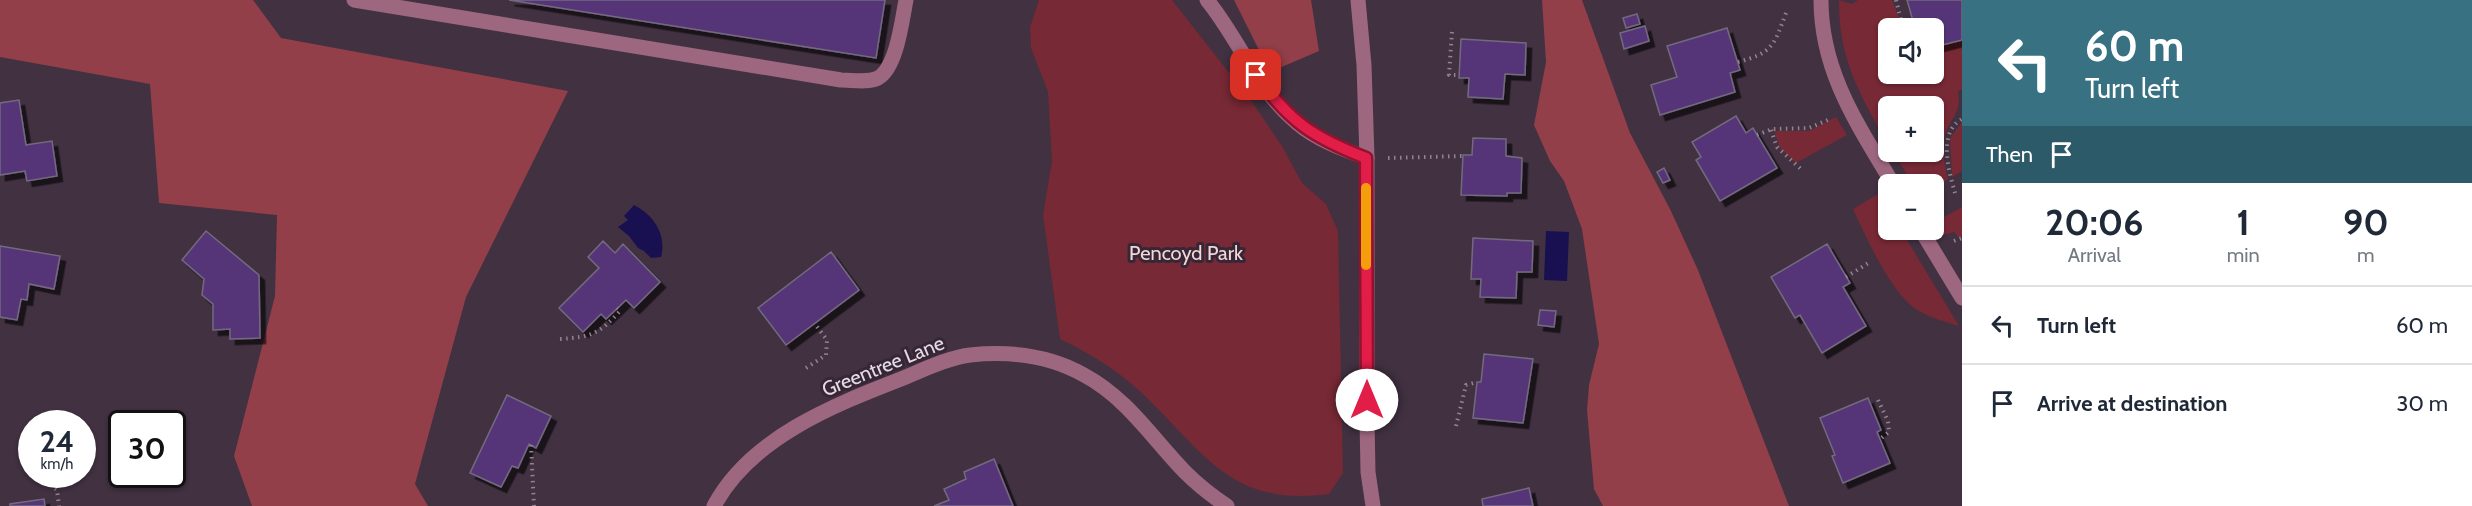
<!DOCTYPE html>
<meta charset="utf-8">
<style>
:root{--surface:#fff;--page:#f6f6f7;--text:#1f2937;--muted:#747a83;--line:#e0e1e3}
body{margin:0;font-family:Cabin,sans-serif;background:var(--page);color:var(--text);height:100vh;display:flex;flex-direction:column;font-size:22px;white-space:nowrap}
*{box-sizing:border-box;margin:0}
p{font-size:20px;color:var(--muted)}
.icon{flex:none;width:33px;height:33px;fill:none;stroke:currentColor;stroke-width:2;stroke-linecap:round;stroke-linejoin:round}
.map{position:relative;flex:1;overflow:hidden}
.panel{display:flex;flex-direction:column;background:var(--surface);width:510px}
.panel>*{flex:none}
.top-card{background:#377182;color:#fff;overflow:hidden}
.controls{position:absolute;left:1878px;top:18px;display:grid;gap:12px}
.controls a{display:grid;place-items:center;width:66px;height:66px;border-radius:9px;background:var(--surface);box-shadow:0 2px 4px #0004;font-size:30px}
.speed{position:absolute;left:18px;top:410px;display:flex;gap:12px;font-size:30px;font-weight:700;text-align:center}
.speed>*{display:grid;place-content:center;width:78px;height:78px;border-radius:50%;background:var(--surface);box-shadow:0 2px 4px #0004;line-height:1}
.speed small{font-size:15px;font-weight:400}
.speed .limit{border:3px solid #111;border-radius:9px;background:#fff;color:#111}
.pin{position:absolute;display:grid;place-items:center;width:51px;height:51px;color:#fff;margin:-26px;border-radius:12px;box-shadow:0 3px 9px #0006}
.me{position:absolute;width:66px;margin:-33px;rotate:0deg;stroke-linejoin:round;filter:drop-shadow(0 0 4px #0008)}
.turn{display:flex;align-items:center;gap:21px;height:126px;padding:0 24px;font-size:27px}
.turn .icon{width:78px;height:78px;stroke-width:2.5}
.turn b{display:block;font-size:42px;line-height:51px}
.then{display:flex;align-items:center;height:57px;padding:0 24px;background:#0003;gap:12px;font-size:22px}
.eta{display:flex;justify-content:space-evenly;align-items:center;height:102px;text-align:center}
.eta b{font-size:36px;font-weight:700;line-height:42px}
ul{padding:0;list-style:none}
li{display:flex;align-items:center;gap:18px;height:78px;padding:0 24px;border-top:2px solid var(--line)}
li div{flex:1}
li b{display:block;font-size:22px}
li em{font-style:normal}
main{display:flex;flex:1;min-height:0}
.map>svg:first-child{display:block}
.green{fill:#772935}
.forest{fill:#923f4a}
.water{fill:#191051}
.building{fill:#553578;stroke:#736a7f;stroke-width:1.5;filter:url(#shadow)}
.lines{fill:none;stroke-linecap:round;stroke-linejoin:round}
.path{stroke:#918491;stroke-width:4;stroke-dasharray:1.5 4.5;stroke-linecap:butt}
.minor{stroke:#9e6780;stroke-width:15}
.route-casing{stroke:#92132f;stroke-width:15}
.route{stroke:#e11d48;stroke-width:10}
.slow{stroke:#f59e0b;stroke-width:10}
.labels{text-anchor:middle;stroke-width:6;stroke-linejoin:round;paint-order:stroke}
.park-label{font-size:20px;fill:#f1d7d8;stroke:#372736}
.street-label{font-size:20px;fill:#e5dbe5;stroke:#372736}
</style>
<main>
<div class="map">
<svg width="1962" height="506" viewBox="0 0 1962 506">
<defs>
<filter id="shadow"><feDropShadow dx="5.5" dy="5.5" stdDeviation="0" flood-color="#0009"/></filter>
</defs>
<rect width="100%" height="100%" fill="#413141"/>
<g class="green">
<path d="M1039,0H1172L1252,102L1282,146L1302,183L1326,204L1338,231L1343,473L1329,494C1237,506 1209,461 1154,405C1125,375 1097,357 1060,339L1043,215L1052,161L1048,92L1031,48L1030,27Z"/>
<path d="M1839,0L1852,4L1858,0H1892L1903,28H1888V74H1934V47L1962,40V89L1958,92C1962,113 1950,118 1945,136C1941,150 1945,166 1948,179L1934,188V184H1913L1893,152H1934V106H1888V144C1860,96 1838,57 1839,0Z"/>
<polygon points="1836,117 1847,135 1796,163 1780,148 1774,131 1809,131"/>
<polygon points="1962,122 1962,171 1952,177 1950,138"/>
<path d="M1880,193L1888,208V230H1901L1959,326C1946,322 1931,318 1919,311C1892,296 1866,237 1853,209Z"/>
<polygon points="1962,207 1962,236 1958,237 1954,232 1943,235 1935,222"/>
</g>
<g class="forest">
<polygon points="0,0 253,0 281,38 568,91 466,297 415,484 428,506 252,506 234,456 275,296 277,215 159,203 150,84 0,57"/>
<polygon points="1234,0 1311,0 1319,51 1270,72"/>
<polygon points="1542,0 1582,0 1630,133 1671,211 1698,270 1789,506 1603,506 1594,489 1587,410 1589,385 1599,344 1582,229 1564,181 1550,161 1534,125 1546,62"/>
</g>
<g class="water">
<path d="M634,205C654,215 667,235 661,257L651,258L644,251L638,248L629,236L618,227L628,220L624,216Z"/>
<polygon points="1546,231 1569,232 1567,281 1544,280"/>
</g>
<g class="building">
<polygon points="509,0 885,0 876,58"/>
<polygon points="1907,0 1962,0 1962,40 1934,47 1934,28 1915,28"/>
<polygon points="1637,14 1640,24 1626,28 1623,18"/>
<polygon points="1645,26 1649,41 1624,49 1620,33"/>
<polygon points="1727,28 1740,70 1730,73 1735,92 1660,115 1651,85 1677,77 1667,46"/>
<polygon points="1461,39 1526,43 1525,75 1505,74 1503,99 1468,97 1469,78 1459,78"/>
<polygon points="19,100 26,145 52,141 57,176 27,181 25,171 0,175 0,103"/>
<polygon points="1736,116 1746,133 1753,128 1777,168 1720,201 1696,160 1701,157 1692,142"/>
<polygon points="1473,138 1506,139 1506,156 1522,158 1521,193 1507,193 1507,196 1461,195 1463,155 1472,155"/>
<polygon points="1664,168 1670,180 1663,183 1657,172"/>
<polygon points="206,231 259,275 260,338 230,339 230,329 213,330 213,304 202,295 204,279 182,260"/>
<polygon points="1473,238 1533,241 1532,272 1517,272 1516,298 1480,297 1481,279 1471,279"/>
<polygon points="603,241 615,253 623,244 660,282 634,308 626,300 606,319 601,314 583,332 559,308 599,268 588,257"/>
<polygon points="1827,244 1850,283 1843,287 1866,326 1822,353 1800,315 1795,318 1771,277"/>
<polygon points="0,246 60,256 54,289 29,284 27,300 21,299 17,320 0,317"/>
<polygon points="831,252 859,290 786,345 758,308"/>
<polygon points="1540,310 1556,311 1554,327 1538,325"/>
<polygon points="1484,354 1533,359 1523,423 1473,418 1477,382 1481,382"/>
<polygon points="507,395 551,416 536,448 529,444 518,468 512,466 501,487 470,473"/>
<polygon points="1868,398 1881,430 1877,432 1890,463 1843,483 1832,456 1835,455 1820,418"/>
<polygon points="994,459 1013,506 934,506 949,500 944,489 966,479 964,472"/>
<polygon points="1529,488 1533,506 1483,506 1482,499"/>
<polygon points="44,499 45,506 10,506 10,504"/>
</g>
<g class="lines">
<g class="path">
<polyline points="1896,0 1903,28 1906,28"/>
<polyline points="1912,28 1914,28"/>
<polyline points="1452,32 1449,75 1459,75"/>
<path d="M1738,62C1773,53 1774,45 1786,13"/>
<polyline points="1771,130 1777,147 1803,171"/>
<polyline points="1757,135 1772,129 1809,128 1830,119"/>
<polyline points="1388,158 1463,156"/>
<path d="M1955,193C1949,171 1937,133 1962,119"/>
<polyline points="1954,241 1962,238"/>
<polyline points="1846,277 1870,262"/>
<path d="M560,339C591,337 599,334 620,311L617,308"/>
<polyline points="806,368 826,355 827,340 815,324"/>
<polyline points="1878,400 1888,421 1889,432 1880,439"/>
<polyline points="1456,426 1466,385 1477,382"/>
<polyline points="531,445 534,506"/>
<polyline points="36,474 57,490 59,506"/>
</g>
<g class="minor">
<path d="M354,0L841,80C852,80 868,83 878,78C897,67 902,20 906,0"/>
<path d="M1207,0C1239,39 1257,90 1297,123C1317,140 1342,149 1367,158"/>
<polyline points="1358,0 1364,65 1367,158 1367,420 1368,472 1373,506"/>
<path d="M1821,0C1821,72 1858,125 1893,184"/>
<polyline points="1921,230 1962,298"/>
<path d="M714,506C750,438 834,405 901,379C923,370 947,358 970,355C1009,351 1049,355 1084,375C1127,398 1152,438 1185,472C1198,485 1212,496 1227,506"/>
</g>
</g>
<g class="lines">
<g class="route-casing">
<path id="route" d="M1256,75C1290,122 1312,137 1366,158L1367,400"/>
</g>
<use href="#route" class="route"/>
<polyline class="slow" points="1366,265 1366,188"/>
</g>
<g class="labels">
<g class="park-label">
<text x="1186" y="260">Pencoyd Park</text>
</g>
<g class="street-label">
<text transform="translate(883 366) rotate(-22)" y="7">Greentree Lane</text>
</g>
</g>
</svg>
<div class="controls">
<a><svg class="icon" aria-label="sound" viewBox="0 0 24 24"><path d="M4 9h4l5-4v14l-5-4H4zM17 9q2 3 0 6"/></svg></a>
<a>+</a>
<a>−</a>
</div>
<div class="speed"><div>24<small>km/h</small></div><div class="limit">30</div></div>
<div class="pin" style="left:1256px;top:75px;background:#d93025"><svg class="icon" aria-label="arrive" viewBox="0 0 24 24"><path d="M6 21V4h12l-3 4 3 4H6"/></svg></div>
<svg class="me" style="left:1367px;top:400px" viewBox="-20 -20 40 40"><circle r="19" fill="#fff"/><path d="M0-13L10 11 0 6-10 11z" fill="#e11d48"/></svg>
</div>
<section class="panel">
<div class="top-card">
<div class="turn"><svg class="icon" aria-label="left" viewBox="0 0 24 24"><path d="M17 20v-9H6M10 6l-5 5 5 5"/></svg><div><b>60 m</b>Turn left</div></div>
<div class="then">Then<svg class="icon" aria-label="arrive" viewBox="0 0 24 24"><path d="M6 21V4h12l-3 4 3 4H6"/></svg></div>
</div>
<div class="eta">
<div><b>20:06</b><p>Arrival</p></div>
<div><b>1</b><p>min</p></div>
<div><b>90</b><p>m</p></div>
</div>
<ul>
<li><svg class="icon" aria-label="left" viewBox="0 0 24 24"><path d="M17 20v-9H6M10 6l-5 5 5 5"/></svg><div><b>Turn left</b></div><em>60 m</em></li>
<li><svg class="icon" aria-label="arrive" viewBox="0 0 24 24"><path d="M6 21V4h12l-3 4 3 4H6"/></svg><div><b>Arrive at destination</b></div><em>30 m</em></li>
</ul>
</section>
</main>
